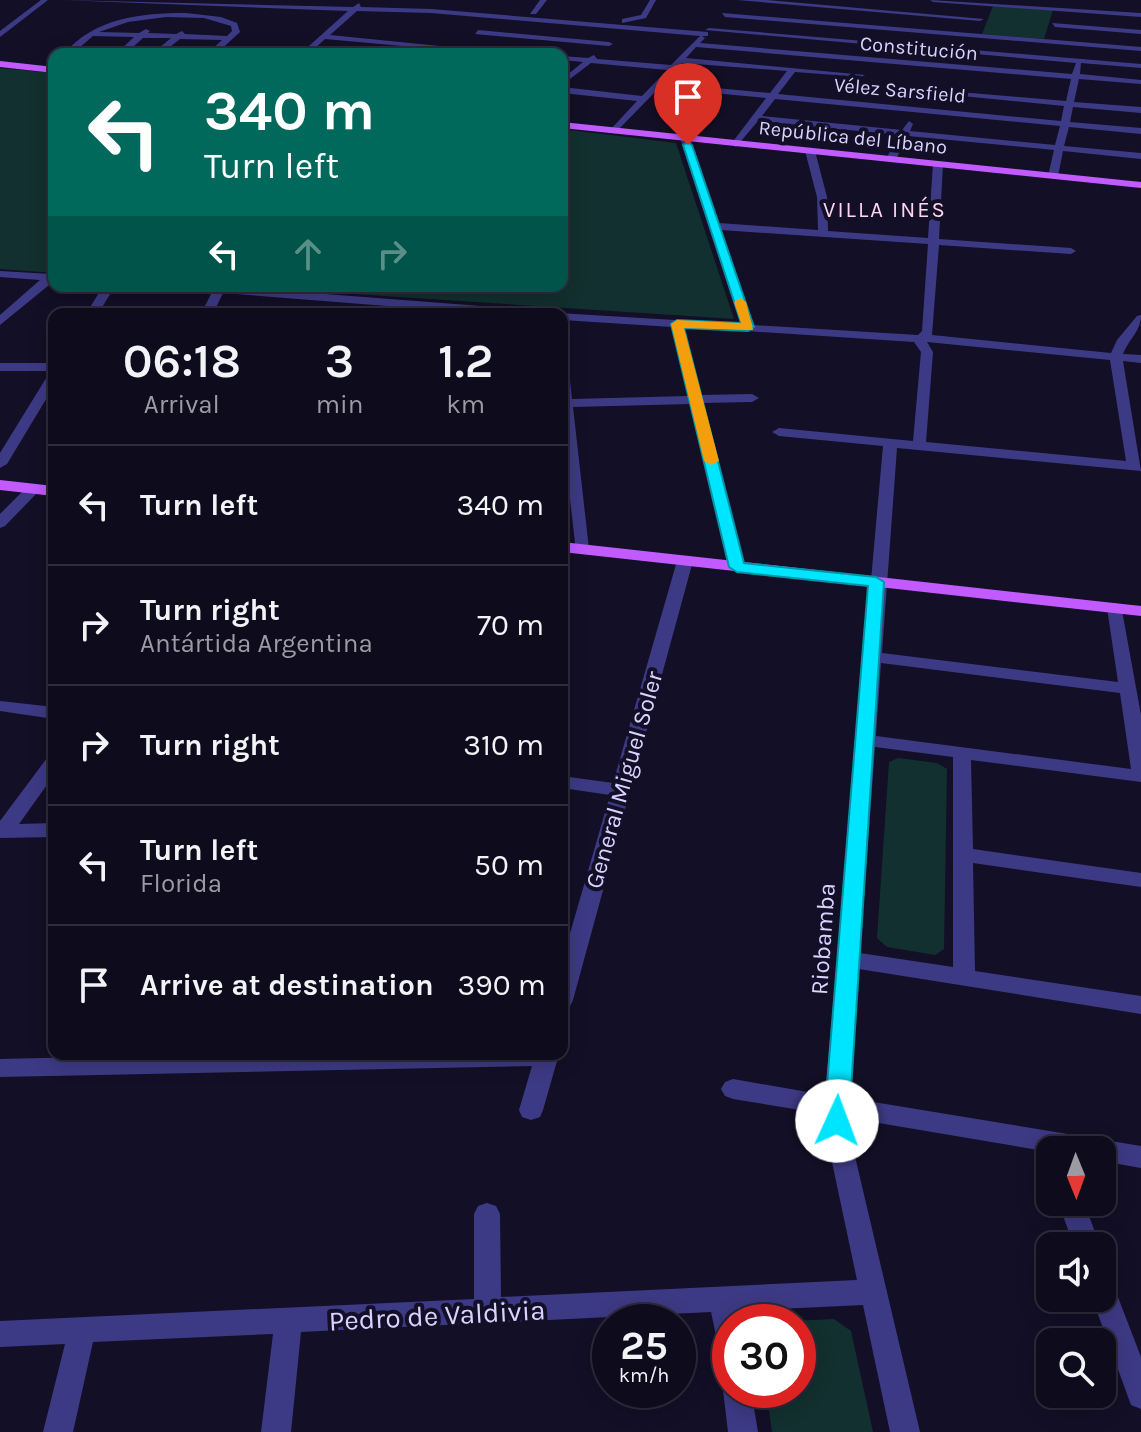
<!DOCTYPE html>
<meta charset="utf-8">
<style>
:root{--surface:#0e0b1c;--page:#1c1929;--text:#f1f3f6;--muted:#9b9ba3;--line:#2e2b3b}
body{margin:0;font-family:Karla,sans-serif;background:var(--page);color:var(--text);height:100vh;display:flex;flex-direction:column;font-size:30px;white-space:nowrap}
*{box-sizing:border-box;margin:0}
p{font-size:26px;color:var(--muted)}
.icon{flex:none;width:44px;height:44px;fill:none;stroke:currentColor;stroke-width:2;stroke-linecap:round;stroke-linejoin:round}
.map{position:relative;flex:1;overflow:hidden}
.drawer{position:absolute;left:48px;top:308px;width:520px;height:752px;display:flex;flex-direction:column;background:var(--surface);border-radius:16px;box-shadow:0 4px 20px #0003,0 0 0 2px var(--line)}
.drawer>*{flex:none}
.hud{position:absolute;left:48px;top:48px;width:520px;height:244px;border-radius:16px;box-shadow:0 4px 20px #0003,0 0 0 2px var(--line);background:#00695c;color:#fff;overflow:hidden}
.needle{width:52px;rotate:179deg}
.tools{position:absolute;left:1036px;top:1136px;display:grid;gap:16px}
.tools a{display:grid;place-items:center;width:80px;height:80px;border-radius:16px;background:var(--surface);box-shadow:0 4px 20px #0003,0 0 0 2px var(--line);font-size:40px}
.speed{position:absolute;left:592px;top:1304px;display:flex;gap:16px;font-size:40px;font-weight:700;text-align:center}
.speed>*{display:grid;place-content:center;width:104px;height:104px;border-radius:50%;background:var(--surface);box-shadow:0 4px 20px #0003,0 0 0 2px var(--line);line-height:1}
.speed small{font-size:20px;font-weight:400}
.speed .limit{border:12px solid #d22;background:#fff;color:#111}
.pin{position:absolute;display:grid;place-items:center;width:68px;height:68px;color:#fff;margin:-82px -34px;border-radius:50% 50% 50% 0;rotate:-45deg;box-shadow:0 0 8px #0007}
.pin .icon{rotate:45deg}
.me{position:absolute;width:88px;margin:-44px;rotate:2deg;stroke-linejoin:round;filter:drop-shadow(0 0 6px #0008)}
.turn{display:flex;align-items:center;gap:28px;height:168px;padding:0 24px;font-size:36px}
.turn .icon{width:104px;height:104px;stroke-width:2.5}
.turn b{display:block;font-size:56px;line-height:68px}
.lanes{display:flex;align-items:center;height:76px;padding:0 24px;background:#0003;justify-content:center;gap:40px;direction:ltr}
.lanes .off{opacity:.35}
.eta{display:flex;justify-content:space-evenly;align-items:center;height:136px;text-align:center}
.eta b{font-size:48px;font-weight:600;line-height:56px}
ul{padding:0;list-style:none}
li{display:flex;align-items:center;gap:24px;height:120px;padding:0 24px;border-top:2px solid var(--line)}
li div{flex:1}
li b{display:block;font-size:30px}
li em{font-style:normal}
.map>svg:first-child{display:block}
.green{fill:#12302f}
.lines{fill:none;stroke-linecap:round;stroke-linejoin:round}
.minor{fill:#3d3a85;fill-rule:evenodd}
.major{fill:#c25bff;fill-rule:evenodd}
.route{fill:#00e5ff;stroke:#0095a6;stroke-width:2}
.slow{fill:#f59e0b}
.labels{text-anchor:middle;stroke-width:8;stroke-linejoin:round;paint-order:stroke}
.far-street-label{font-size:20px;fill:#d9d4ff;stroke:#130f26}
.far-neighbourhood-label{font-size:22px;letter-spacing:2px;fill:#ffd6f0;stroke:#130f26}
.street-label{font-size:24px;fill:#d9d4ff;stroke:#130f26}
.near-street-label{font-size:28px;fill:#d9d4ff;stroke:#130f26}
</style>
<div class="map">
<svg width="1141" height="1432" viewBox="0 0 1141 1432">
<rect width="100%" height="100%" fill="#130f26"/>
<g class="green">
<polygon points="993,6 1053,10 1044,39 982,34"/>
<polygon points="0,68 54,73 54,273 0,269"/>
<polygon points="562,129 676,143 734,319 230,286 562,286"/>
<polygon points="898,758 937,763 947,769 944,949 935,955 887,947 877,938 889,762"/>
<polygon points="834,1319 851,1331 873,1432 772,1432 766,1390 798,1390 798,1322 769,1322"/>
</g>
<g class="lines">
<g class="minor">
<polygon points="41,0 48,0 0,37 0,31"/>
<path d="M61,0L353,7L359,3L361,7L431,9L708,32V36H702L705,38L700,43L1072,74L1076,63L705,30L709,28L1141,64V68L1081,63L1080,74L1141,80V84L1079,79L1074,102L1141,107V113L1073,107L1070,122L1141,128V134L1069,127L1064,146L1141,153V159L1063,151L1058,176L1053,179L1048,176L1054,150L908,136L896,159L891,162L886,159L899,135L758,121L736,147L731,144L766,98L659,88L614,134L611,129L637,101L562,93V87L642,96L667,70L591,63L562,85V79L583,62L562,60V56L588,58L594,55L597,59L671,65L700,36L431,13L357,11L330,35L521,54H491L325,39L309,54H300L348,11ZM696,47L1071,79L1066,101L854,83L850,85L1064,106L1061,121L778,94L795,72L861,77L865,75L686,58ZM682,63L787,71L770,93L663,83ZM775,99L1060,126L1055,145L910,131L913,124L909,121L902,130L762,116Z"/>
<polygon points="540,0 547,0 536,14 530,14"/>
<polygon points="650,0 656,0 646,18 622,23 622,19 641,15"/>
<polygon points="737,0 767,0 984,19 980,21"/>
<polygon points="930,0 1141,13 1141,17 933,2"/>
<path d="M186,13L221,17L237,23L240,32L216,54H207L222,40L180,39L161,54H152L171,38H143L125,54H116L134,37L93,36L72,54H64C94,18 141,13 186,13ZM166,17L204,18L231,26L232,31L227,36L185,34L182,31L176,34L148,33L150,31L146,29L139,33L99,32L128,22Z"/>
<polygon points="722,13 1141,47 1141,51 725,17"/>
<polygon points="1052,23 1141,30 1141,34 1055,27"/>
<polygon points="478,30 609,42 613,44 609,46 475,34"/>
<path d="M685,135L690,138L719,223L818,230L817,197L805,151L810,148L815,151L827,197L828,231L928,238L933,164L938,161L943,164L939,239L1071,248L1076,251L1071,254L939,245L932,335L1111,353L1117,340L1137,316L1141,315C1141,331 1129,339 1123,354L1141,355V363L1123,361L1141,471L897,448L882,653L1118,682L1107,608L1115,603L1121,605L1141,715V782L971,760L973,849L1141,873V887L973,863L975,971L1141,996V1014L859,969L849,1098L1141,1146V1168L1102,1161V1150L1050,1152L849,1118L853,1148L920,1432H890L863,1305L738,1311L740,1322H730V1358L720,1354L711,1312L301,1332L291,1432H261L273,1334L93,1342L73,1432H43L65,1344L0,1347V1321L474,1299V1214L478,1206L487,1203L496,1206L500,1214L501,1297L857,1280L829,1148L824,1114L733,1099L725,1096L721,1089L725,1082L733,1079L825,1095L883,446L779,436L772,432L779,428L913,441L921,352L914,342L684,327L701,395L752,394L759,398L752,402L703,403L745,567L737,572L729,567L690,404L573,407L589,549L586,552H576L562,428V357L568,361L572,399L688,396L672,327L562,320V314L558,313L741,324L680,138ZM721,230L928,244L922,331L918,335L753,325ZM927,342L1110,360L1126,461L926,442L933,352ZM881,663L1120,693L1131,769L876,736ZM875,747L953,757V967L860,953Z"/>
<polygon points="0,271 51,274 54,274 54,281 0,325 0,315 40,280 0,277"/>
<polygon points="103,286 115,286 98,314 86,314"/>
<polygon points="168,286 221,286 533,310 539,314 488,314 223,293 213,314 201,314 212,292 174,289"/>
<rect x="0" y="363" width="54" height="8"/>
<polygon points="54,371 54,386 7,464 0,468 0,453 48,375"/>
<polygon points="33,485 40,489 38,492 5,526 0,528 0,514 28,486"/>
<polygon points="685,556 693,561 573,1000 570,1006 562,1009 562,961 610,795 562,788 562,776 613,783 677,561"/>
<polygon points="0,701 54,707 54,719 0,711"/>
<polygon points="54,756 54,775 19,824 54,823 54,837 0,838 0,821 47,758"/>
<polygon points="213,1054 559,1054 543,1110 540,1117 531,1120 522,1117 519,1110 532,1066 0,1077 0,1059"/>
<polygon points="1058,1202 1084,1202 1100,1246 1074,1246"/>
<polygon points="1102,1276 1111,1279 1141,1357 1141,1409 1131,1405 1092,1298 1102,1298"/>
<polygon points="730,1379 730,1390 751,1390 758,1432 728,1432 723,1390"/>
</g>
<g class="major">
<polygon points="0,61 54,67 54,73 0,67"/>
<polygon points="562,122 1141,182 1141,188 562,128"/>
<polygon points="0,480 54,486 54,496 0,490"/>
<polygon points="562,542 1141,606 1141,616 562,552"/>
</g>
</g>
<polygon class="route" points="688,142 692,145 754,327 748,331 684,328 744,563 876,577 884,582 849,1121 845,1128 837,1131 828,1128 824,1121 868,586 737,572 729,567 671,324 677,320 741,323 683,145"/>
<polygon class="slow" points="740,298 746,302 753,330 684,328 719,461 711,465 704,461 671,324 677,320 741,323 734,302"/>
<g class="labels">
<g class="far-street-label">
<text transform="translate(919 48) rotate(5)" y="7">Constitución</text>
<text transform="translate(900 90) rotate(5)" y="7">Vélez Sarsfield</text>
<text transform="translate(853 137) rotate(6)" y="7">República del Líbano</text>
</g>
<g class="far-neighbourhood-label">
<text x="885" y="217">VILLA INÉS</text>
</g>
<g class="street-label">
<text transform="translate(624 780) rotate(-74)" y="8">General Miguel Soler</text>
<text transform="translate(823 939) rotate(-86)" y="8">Riobamba</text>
</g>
<g class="near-street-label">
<text transform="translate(437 1315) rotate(-3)" y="10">Pedro de Valdivia</text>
</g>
</g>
</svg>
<div class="tools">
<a><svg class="needle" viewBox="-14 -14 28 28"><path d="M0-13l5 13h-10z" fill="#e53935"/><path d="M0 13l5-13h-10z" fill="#9b9ba3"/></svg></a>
<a><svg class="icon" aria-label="sound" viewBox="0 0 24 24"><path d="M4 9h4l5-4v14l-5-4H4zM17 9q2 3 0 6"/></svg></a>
<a><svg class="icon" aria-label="search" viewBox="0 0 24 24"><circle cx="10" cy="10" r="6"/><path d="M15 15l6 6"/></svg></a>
</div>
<div class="speed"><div>25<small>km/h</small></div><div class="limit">30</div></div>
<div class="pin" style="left:688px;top:145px;background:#d93025"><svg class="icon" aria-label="arrive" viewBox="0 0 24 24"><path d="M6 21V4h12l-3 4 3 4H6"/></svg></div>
<svg class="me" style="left:837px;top:1121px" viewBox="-20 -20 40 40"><circle r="19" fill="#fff"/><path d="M0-13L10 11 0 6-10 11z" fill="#00e5ff"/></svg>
<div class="hud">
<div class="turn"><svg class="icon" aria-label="left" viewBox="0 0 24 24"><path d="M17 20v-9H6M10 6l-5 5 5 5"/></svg><div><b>340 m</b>Turn left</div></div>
<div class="lanes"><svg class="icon" aria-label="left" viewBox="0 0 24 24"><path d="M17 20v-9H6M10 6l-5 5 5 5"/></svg><svg class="icon off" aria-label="ahead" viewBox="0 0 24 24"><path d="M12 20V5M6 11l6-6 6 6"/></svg><svg class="icon off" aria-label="right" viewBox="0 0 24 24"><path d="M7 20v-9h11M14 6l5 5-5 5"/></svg></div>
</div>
<section class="drawer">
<div class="eta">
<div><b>06:18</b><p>Arrival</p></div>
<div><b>3</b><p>min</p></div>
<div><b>1.2</b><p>km</p></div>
</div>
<ul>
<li><svg class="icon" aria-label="left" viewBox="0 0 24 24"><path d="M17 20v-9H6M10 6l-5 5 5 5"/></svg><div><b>Turn left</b></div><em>340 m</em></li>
<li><svg class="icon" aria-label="right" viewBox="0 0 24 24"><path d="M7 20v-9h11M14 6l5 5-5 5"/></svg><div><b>Turn right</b><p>Antártida Argentina</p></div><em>70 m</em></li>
<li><svg class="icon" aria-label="right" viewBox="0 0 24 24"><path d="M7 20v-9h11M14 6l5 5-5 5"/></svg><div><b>Turn right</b></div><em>310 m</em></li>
<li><svg class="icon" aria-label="left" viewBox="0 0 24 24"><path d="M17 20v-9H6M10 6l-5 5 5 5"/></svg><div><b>Turn left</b><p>Florida</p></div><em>50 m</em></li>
<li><svg class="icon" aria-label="arrive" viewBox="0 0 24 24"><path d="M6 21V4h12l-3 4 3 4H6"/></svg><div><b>Arrive at destination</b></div><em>390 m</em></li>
</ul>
</section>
</div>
